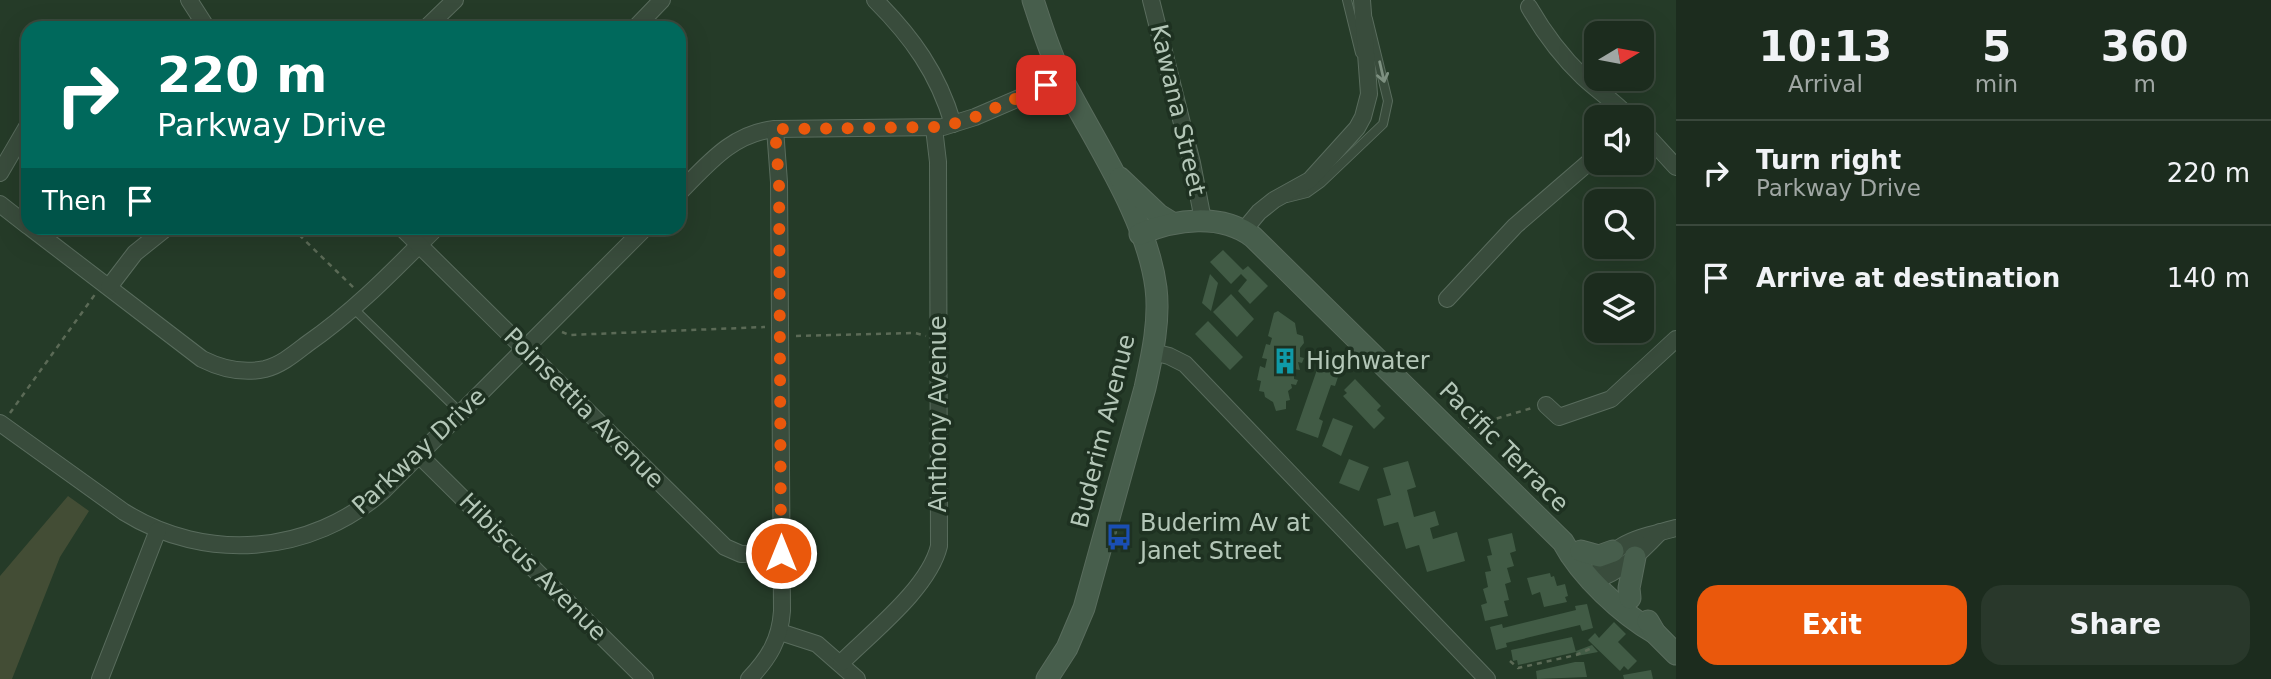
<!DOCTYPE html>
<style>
:root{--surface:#1c2c1e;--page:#29382b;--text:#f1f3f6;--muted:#a0a7a4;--line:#3a483c;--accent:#ea580c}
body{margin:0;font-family:"DejaVu Sans",sans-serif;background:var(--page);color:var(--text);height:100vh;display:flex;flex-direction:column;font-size:26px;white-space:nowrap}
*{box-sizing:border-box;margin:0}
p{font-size:23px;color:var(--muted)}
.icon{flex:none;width:38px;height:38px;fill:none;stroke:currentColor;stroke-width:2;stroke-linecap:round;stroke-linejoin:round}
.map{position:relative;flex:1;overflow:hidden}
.side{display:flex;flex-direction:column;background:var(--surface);width:595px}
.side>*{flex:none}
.top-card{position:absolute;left:21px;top:21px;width:665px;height:214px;border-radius:21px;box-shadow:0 7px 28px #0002,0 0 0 2px var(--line);background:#00695c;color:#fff;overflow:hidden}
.needle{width:46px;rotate:80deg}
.tools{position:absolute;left:1584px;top:21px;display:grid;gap:14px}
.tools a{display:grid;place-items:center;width:70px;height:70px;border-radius:14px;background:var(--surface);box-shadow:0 7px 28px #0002,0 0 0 2px var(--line);font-size:35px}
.pin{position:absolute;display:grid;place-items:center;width:60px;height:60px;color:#fff;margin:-30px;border-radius:14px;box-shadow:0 4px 10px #0006}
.me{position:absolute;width:77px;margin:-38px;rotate:0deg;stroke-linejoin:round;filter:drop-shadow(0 0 5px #0008)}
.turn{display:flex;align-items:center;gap:24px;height:147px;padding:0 21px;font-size:32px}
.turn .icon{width:91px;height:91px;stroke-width:2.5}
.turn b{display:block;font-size:49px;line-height:60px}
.then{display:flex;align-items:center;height:66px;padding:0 21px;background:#0003;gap:14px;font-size:26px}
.eta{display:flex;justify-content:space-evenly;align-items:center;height:119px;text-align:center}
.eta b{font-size:42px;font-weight:800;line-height:49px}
.action{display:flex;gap:14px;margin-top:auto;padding:14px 21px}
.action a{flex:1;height:80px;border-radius:21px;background:var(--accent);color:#fff;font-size:28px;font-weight:800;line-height:80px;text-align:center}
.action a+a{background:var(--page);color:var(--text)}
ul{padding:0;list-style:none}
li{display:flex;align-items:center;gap:21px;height:105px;padding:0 21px;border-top:2px solid var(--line)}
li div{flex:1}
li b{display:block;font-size:26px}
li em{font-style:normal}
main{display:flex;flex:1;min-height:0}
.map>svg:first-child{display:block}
.green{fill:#434d35}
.building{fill:#415b45}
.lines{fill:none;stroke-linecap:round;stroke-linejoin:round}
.lane-casing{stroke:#596c5d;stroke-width:10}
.street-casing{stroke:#596c5d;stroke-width:18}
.secondary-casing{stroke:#596c5d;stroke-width:23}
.path{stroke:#5b6a56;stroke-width:2.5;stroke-dasharray:5 5;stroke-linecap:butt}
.lane{stroke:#394c3c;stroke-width:8}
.street{stroke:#394c3c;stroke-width:16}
.secondary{stroke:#475e4c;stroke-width:21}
.oneway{stroke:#7d9080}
.route{stroke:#ea580c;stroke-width:12;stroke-dasharray:0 21.6}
.labels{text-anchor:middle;stroke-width:7;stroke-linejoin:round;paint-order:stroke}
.street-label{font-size:24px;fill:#b4c7b8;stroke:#1e3121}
.poi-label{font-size:24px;fill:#b4c7b8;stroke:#1e3121;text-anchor:start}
</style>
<main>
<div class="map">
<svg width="1676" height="679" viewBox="0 0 1676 679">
<rect width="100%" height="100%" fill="#253b28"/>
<polygon class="green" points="68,496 89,511 60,557 12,679 0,679 0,576"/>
<g class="building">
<polygon points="1223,250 1243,270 1248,266 1268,286 1250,304 1238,291 1247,280 1241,274 1231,284 1210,262"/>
<polygon points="1210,274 1218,283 1211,311 1202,303"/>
<polygon points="1231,294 1254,319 1237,337 1213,312"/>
<polygon points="1278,311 1295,323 1297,334 1303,336 1304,343 1300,348 1300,357 1304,358 1302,363 1298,362 1300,370 1294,369 1294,379 1298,380 1296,385 1291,384 1292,388 1288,391 1290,400 1286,401 1286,409 1276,411 1273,402 1265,397 1264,392 1259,391 1261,381 1257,380 1260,366 1265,368 1267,359 1262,358 1266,344 1270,345 1272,338 1268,336 1274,313"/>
<polygon points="1208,321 1243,357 1230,370 1195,334"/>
<polygon points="1320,361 1341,368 1335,386 1331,385 1319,419 1323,421 1318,438 1296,430"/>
<polygon points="1355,379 1381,406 1377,410 1385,418 1374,429 1343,396 1347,393 1344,390"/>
<polygon points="1333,418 1353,426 1341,456 1322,446"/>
<polygon points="1349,459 1369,467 1359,491 1339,483"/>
<polygon points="1408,461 1416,487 1407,490 1414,517 1435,511 1439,525 1430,528 1433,539 1457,532 1465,561 1427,572 1419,545 1406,549 1398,522 1384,526 1377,499 1391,495 1383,468"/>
<polygon points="1512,533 1516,551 1510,553 1514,566 1507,568 1511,582 1505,584 1509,600 1504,601 1508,616 1485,621 1481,605 1487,603 1483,589 1488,587 1485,572 1491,571 1487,556 1492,555 1488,539"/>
<polygon points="1550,573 1551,577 1554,576 1557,586 1565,584 1568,596 1565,597 1567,602 1544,607 1540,592 1532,595 1527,578"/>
<polygon points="1587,604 1593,628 1582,631 1580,625 1506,643 1507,647 1496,650 1490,627 1502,624 1503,628 1576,610 1575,606"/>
<polygon points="1614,622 1626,634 1618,642 1637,661 1628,670 1624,666 1620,671 1588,640 1595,633 1599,638"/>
<polygon points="1572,637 1576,652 1518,665 1517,660 1513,661 1511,650"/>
<polygon points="1592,645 1598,652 1577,656 1576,651"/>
<polygon points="1575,662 1584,662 1587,677 1537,679 1536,671"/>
<polygon points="1651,670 1653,679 1624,679 1623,675"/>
</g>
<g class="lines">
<g class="lane-casing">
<g id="lane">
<polyline points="1347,0 1360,53"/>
<polyline points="1287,198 1307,193 1321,183 1383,124 1388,101 1368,19"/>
<polyline points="354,309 462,414"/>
</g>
</g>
<g class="street-casing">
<g id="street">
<polyline points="189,0 207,28"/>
<path d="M875,0C912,37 938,73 953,124"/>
<polyline points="1151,0 1192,163 1203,220"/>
<path d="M1529,7C1544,33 1561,56 1583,77C1598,91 1615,102 1629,117"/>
<polyline points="426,28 455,0"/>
<polyline points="635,28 662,0"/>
<polyline points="1642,130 1676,167"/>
<polyline points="0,173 28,125"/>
<path d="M679,193C707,165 732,133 775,129L943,127L975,117L1063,79"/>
<polyline points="0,204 28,226"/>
<path d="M31,228L202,359C222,369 242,374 265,369C281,365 294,354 307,344C355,311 395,269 436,228"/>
<polyline points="402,228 725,547 741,554 781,553"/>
<polyline points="1244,230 1259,212 1274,200 1310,180 1357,128 1363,117 1369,94 1362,0"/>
<polyline points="109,287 135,253 165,229"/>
<polyline points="1447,299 1515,226 1596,156"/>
<polyline points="1153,352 1169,356 1185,364 1487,679"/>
<polyline points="1546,405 1559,417 1611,399 1676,339"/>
<path d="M0,423L124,512C206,563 311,555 384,490L645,228"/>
<polyline points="420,456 645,679"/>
<path d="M1593,581C1613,540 1636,539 1676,528"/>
<path d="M1593,581C1621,572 1640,553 1660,532"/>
<polyline points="780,632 817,644 857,679"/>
<path d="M841,663C872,632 929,588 939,546L938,162L934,128"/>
<polyline points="100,679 158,530"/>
<path d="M749,679C769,658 780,640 782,611L779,182L775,129"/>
</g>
</g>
<g class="secondary-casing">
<g id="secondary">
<path d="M1033,0C1042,27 1050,54 1063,80C1095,143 1147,217 1156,288C1160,321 1152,356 1145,388L1084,608L1067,648L1047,679"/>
<polyline points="1120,178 1159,215 1172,223"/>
<path d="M1140,234C1176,219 1221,213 1253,237L1563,542C1581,576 1622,614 1655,633"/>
<polyline points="1581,551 1599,556 1613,551"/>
<polyline points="1630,598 1629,588 1635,557"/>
<polyline points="1648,621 1655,633 1676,654"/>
</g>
</g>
<g class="path">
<polyline points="292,228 355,289"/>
<polyline points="562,332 569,335 765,327"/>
<polyline points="796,336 915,333 926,336"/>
<polyline points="10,413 96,293"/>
<polyline points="1468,427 1532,408"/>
<polyline points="1510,661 1518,668 1576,655 1592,648"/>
</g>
<use href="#lane" class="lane"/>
<use href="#street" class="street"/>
<use href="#secondary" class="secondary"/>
</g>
<defs><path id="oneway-shaft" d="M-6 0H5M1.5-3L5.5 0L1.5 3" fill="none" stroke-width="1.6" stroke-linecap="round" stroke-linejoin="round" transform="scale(1.75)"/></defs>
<use class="oneway" href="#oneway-shaft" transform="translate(1382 72) rotate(77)"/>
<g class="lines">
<polyline class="route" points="781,553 779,182 775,129 943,127 975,117 1046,85"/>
</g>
<defs>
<g id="building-bare" transform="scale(2.1)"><path d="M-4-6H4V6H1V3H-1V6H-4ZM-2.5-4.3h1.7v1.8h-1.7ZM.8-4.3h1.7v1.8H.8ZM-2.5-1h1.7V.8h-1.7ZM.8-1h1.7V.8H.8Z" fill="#0f9aa8" stroke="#1e3121" stroke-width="2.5" paint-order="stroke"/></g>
<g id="bus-bare" transform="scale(2.1)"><path d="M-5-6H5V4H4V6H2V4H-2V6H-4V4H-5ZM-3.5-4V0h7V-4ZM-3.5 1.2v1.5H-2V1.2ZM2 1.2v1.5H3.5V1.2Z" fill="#1a4fb4" stroke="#1e3121" stroke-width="2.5" paint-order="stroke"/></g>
</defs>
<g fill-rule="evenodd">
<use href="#building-bare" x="1285" y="361"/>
<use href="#bus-bare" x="1119" y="537"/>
</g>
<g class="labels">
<g class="street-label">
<text transform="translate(1178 110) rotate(77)" y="8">Kawana Street</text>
<text transform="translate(584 408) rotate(45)" y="8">Poinsettia Avenue</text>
<text transform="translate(938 414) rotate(-90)" y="8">Anthony Avenue</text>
<text transform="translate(1103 431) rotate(-76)" y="8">Buderim Avenue</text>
<text transform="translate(1504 447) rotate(45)" y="8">Pacific Terrace</text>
<text transform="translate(419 451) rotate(-43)" y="8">Parkway Drive</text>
<text transform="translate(533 567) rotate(45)" y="8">Hibiscus Avenue</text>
</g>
<g class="poi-label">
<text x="1306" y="369">Highwater</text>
<text x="1140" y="531">Buderim Av at<tspan x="1140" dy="28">Janet Street</tspan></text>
</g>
</g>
</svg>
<div class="tools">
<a><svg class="needle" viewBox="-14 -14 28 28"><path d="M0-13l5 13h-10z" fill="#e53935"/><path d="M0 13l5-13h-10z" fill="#a0a7a4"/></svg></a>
<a><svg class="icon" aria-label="sound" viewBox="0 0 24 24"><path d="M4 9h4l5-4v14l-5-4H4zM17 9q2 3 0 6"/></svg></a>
<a><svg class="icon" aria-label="search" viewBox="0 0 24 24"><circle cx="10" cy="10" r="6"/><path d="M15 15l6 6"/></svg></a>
<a><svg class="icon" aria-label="layers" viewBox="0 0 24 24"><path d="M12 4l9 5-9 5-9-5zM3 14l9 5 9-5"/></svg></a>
</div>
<div class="pin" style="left:1046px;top:85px;background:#d93025"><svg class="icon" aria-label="arrive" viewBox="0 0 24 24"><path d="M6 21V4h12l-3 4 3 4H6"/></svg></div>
<svg class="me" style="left:781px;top:553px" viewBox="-20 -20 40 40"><circle r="17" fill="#ea580c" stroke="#fff" stroke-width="3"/><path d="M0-11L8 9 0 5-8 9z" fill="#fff"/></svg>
<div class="top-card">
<div class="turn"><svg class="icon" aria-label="right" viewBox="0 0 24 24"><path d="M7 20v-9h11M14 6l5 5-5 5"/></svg><div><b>220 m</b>Parkway Drive</div></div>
<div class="then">Then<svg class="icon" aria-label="arrive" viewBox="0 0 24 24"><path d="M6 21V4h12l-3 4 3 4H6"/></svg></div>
</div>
</div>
<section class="side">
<div class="eta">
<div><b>10:13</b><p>Arrival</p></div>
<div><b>5</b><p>min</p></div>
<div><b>360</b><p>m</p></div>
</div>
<ul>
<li><svg class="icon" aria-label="right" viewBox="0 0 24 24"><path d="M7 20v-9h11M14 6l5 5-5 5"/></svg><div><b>Turn right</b><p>Parkway Drive</p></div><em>220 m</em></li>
<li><svg class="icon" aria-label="arrive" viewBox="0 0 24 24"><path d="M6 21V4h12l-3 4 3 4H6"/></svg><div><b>Arrive at destination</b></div><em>140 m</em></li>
</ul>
<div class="action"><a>Exit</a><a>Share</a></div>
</section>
</main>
